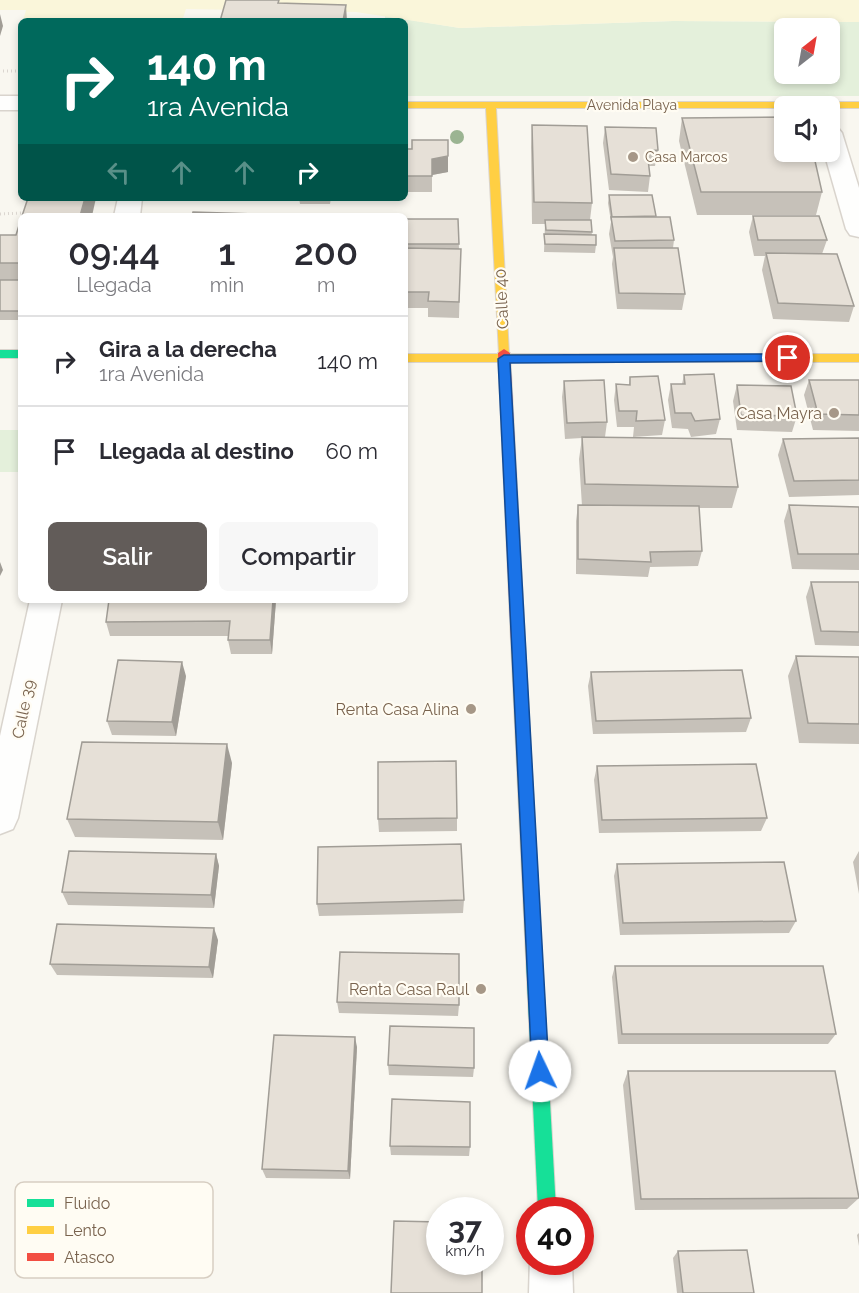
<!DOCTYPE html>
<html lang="es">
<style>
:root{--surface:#fff;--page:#f7f7f7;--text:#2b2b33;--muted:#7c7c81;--line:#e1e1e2;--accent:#625c59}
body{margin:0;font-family:Raleway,sans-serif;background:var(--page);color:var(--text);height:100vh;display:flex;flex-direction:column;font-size:22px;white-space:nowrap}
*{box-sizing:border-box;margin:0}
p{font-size:20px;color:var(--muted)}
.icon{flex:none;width:33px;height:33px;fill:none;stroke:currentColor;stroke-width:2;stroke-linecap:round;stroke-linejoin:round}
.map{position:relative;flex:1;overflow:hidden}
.side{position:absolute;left:18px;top:213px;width:390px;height:390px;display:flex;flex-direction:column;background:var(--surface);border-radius:9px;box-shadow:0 3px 9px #0003}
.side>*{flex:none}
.top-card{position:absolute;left:18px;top:18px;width:390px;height:183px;border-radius:9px;box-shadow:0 3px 9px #0003;background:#00695c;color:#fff;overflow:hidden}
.needle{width:39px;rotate:31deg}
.fabs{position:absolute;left:774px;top:18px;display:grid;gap:12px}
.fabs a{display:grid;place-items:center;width:66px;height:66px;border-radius:9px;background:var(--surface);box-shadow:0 3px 9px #0003;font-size:30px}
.speed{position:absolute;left:426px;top:1197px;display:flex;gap:12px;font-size:30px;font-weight:700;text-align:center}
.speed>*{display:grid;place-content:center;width:78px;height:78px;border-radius:50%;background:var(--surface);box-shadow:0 3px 9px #0003;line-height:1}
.speed small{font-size:15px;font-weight:400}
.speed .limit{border:9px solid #d22;background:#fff;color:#111}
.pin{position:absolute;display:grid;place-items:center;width:51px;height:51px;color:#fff;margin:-26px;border:3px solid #fff;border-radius:50%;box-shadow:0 2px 6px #0007}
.me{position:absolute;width:66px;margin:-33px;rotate:357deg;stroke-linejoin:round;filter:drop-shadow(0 0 4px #0008)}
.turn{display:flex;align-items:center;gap:21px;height:126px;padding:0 30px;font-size:27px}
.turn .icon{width:78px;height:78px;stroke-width:2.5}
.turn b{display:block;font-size:42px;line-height:51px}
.lanes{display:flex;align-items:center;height:57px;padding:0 30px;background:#0003;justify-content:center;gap:30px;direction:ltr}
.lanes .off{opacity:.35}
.eta{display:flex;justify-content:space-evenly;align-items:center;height:102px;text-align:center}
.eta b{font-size:36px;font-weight:600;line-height:42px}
.action{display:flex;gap:12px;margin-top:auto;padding:12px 30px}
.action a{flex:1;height:69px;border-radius:9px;background:var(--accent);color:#fff;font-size:24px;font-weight:600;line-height:69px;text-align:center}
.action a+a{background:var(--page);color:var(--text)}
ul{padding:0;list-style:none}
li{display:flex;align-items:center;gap:18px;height:90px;padding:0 30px;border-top:2px solid var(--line)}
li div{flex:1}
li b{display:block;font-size:22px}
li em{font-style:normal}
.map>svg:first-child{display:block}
.green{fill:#e4f0db;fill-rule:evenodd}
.sand{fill:#faf6da}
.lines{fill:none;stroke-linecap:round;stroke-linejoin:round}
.street-casing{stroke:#d9d4cd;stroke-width:3}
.fast-casing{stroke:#dad4cd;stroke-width:2}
.slow-casing{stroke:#dad4cd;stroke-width:2}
.jam-casing{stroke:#dad4cd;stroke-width:2}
.path{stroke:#dbd6d0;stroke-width:3;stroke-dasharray:1 3;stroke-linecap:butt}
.street{fill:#fefefd;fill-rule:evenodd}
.fast{fill:#16e098;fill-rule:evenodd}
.slow{fill:#ffcf43;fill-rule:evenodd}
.jam{fill:#f24e42;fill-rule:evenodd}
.tree{fill:#9bb492}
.wall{fill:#c6c1b9}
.shaded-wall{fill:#a19d96}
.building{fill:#e6e0d7;stroke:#a19d96;stroke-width:1.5}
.route{fill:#1a73e8;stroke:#114b97;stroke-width:1.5}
.poi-dot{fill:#a69787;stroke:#fffcf3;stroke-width:2}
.labels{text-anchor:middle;stroke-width:4.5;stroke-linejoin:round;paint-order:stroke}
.far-street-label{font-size:14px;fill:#79634e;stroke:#fffcf3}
.far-poi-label{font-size:14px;fill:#79634e;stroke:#fffcf3;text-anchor:start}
.street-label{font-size:16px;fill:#79634e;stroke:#fffcf3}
.poi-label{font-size:16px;fill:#79634e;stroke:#fffcf3;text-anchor:end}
.key{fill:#fffcf3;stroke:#d7cec2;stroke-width:1.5}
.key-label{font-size:16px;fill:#79634e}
</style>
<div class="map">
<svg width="859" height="1293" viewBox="0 0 859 1293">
<rect width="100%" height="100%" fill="#f9f7f0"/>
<g class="green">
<path d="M385,16L460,28L673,21L859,22V96H405V21H385ZM784,28H830V74H784Z"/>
<rect x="0" y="430" width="21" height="42"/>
</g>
<polygon class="sand" points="0,0 859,0 859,22 673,21 460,28 356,12 186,9 182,21 23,21 26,10 0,10"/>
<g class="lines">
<g class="street-casing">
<g id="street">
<rect x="0" y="96" width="21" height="14"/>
<polygon points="830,126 838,128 842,133 859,188 859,237 850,235 846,229 824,152 830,152"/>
<polygon points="118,198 142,198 140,216 114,216"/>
<polygon points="30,600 62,600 18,818 13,829 0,834 0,736"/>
<polygon points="530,1258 530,1262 572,1262 573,1293 529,1293"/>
</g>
</g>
<g class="fast-casing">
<g id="fast">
<rect x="0" y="350" width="21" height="8"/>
<polygon points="534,950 540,952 542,957 556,1210 538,1210 526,957 528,952"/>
</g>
</g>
<g class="slow-casing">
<g id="slow">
<polygon points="405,102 859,102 859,108 496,108 509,354 859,354 859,362 405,362 405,354 499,354 486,108 405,108"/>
<polygon points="518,636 523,637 525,641 542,957 540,962 534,964 528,962 526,957 511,641 513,637"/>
</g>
</g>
<g class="jam-casing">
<polygon id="jam" points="504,349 510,353 525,641 523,645 513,645 511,641 498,353"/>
</g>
<g class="path">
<polyline points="3,71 21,71"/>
<polyline points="0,214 21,213"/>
</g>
<use href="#street" class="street"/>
<use href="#fast" class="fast"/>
<use href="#slow" class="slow"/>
<use href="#jam" class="jam"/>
</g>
<circle class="tree" cx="457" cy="137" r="7"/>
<g class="wall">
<polygon points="682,118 822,192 816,215 697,215 679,141"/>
<polygon points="532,125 592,203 590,220 592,235 596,245 595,253 544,252 545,224 532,224 531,147"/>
<polygon points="605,127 658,150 655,166 649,166 650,176 648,192 609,190 603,143"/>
<polygon points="405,149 448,172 432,175 432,192 405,192"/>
<polygon points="609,195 655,217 674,240 673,248 685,294 682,310 617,309 612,264 613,257 609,234 611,222 608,203"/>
<polygon points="241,198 280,198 279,201 241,199"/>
<polygon points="299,198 331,198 330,204 300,204"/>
<polygon points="753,216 827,240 822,254 854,306 849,322 773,319 762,270 765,256 754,256 749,232"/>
<polygon points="21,219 21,320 0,320 0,235 16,235"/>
<polygon points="405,219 458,219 459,249 461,249 459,318 428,317 428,308 405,308"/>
<polygon points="684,375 720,419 716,434 691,437 688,429 672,428 668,400 671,384 682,384"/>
<polygon points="630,377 665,420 662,435 633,437 634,427 617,427 614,400 616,384 629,385"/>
<polygon points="809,380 859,380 859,431 813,430 804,395"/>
<polygon points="564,381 607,422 605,437 738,487 732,508 699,508 702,551 698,566 650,567 648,577 576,574 576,521 578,505 582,506 579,459 582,438 565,439 562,397"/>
<polygon points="737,385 797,416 792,432 737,430 733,401"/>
<polygon points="859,438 859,495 789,497 778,455 783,439"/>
<polygon points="789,505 859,507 859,570 792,569 784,521"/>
<polygon points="811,582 859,582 859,646 815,645 806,597"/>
<polygon points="276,600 272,654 231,654 228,640 228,636 110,636 106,622"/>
<polygon points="796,656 859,657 859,744 799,743 788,676"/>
<polygon points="591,672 751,718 746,732 593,734 588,686"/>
<polygon points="186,676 176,736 112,735 107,721"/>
<polygon points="232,763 223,840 75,837 67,819"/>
<polygon points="597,766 767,818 761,831 599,833 594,780"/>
<polygon points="457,818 457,831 379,832 378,819"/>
<polygon points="859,851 859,894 853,862"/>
<polygon points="216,854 219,866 214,908 68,905 62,892"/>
<polygon points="617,864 796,921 789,933 620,935 614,876"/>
<polygon points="464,900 463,913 319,916 317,904"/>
<polygon points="218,940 213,978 57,975 50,964"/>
<polygon points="615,966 836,1034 828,1044 618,1044 612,977"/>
<polygon points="337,1002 459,1005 458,1016 339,1013"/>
<polygon points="357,1047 350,1179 266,1178 262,1169"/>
<polygon points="388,1065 474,1068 473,1077 389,1075"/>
<polygon points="628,1071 859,1198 847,1209 635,1210 623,1085"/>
<polygon points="390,1146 470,1147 469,1156 391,1155"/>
<polygon points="859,1233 859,1246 857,1235"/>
<polygon points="678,1251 754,1293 677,1293 673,1258"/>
</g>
<g class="shaded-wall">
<polygon points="346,5 347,21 343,21"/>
<polygon points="0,14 3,26 0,36"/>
<polygon points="448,156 448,172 432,175 432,159"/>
<polygon points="85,198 96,198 92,216 80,216"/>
<polygon points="0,562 3,570 0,576"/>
<polygon points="273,600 276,600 272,654 270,640"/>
<polygon points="182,662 186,676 176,736 172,722"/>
<polygon points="227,744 232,763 223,840 218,822"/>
<polygon points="216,854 219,866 214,908 211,895"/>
<polygon points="214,928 218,940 213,978 209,967"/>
<polygon points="355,1037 357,1047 350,1179 348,1171"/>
</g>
<g class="building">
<polygon points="226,0 279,0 278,3 346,5 343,21 220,21"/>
<polygon points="784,117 784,152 813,152 822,192 701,192 682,118"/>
<polygon points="532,125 587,126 592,203 534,202"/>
<polygon points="605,127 656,128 658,150 647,151 650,176 611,174"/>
<polygon points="412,140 448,140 448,156 432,159 432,176 405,176 405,149 412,149"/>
<polygon points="609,195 652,195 656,216 612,217"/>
<polygon points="28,198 85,198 80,216 22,216"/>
<polygon points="193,212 260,214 260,216 192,216"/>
<polygon points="753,216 819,216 827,240 758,240"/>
<polygon points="611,217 670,217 674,240 615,241"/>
<polygon points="21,219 21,263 0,263 0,235 16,235"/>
<polygon points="405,219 458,219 459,244 405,244"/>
<polygon points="545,220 591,220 592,232 546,230"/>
<polygon points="544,234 596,235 596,245 545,244"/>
<polygon points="406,248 461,249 459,302 428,301 429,292 405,292"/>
<polygon points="614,248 678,248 685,294 619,293"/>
<polygon points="766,253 837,254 854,306 778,303"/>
<rect x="0" y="280" width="21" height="31"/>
<polygon points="714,374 720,419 695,421 691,413 675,413 671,384 685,384 684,375"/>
<polygon points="658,376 665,420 636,421 637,411 619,411 616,384 630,385 630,377"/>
<polygon points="604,380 607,422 567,423 564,381"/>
<polygon points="809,380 859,380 859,415 818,414"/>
<polygon points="737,385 791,386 797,416 741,415"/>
<polygon points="582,437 731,439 738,487 585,484"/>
<polygon points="859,438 859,480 794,481 783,439"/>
<polygon points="578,505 699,506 702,551 650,552 651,562 578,559"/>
<polygon points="789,505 859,507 859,554 798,554"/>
<polygon points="811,582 859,582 859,632 821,631"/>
<polygon points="109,600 273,600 270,640 228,640 230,621 106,622"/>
<polygon points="796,656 859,657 859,724 808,723"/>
<polygon points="118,660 182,662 172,722 107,721"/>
<polygon points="742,670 751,718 596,721 591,672"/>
<polygon points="82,742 227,744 218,822 67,819"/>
<polygon points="456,761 457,818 378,819 378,762"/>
<polygon points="756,764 767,818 602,820 597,766"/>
<polygon points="461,844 464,900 317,904 318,847"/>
<polygon points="69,851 216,854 211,895 62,892"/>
<polygon points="784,862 796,921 623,923 617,864"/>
<polygon points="57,924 214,928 209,967 50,964"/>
<polygon points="340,952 459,954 459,1005 337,1002"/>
<polygon points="615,966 823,966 836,1034 622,1034"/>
<polygon points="390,1026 474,1028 474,1068 388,1065"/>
<polygon points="274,1035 355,1037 348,1171 262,1169"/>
<polygon points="628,1071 835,1071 859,1198 641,1199"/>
<polygon points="392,1099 470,1102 470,1147 390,1146"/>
<polygon points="394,1221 440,1222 440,1262 482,1262 482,1293 391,1293"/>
<polygon points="747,1250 754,1293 683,1293 678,1251"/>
</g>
<polygon class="route" points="788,354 792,355 792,361 510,363 549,1071 546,1077 540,1080 534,1077 532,1071 498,359 504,355"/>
<g class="poi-dot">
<circle cx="633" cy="157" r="6"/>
<circle cx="834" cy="413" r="6"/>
<circle cx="471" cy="709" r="6"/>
<circle cx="481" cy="989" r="6"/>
</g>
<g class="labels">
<g class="far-street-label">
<text x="632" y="110">Avenida Playa</text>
</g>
<g class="far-poi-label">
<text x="645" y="162">Casa Marcos</text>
</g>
<g class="street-label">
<text transform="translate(501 299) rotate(-93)" y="6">Calle 40</text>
<text transform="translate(23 709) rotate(-78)" y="6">Calle 39</text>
</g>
<g class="poi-label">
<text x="822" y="419">Casa Mayra</text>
<text x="459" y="715">Renta Casa Alina</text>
<text x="469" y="995">Renta Casa Raul</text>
</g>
</g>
<rect x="15" y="1182" width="198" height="96" rx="9" class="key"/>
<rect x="27" y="1199" width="27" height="8" fill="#16e098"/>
<rect x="27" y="1226" width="27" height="8" fill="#ffcf43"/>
<rect x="27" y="1253" width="27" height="8" fill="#f24e42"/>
<g class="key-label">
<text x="64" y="1209">Fluido</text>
<text x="64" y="1236">Lento</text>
<text x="64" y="1263">Atasco</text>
</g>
</svg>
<div class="fabs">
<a><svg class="needle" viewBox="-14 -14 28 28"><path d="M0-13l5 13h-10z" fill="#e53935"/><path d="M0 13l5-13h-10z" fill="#7c7c81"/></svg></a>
<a><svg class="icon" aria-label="sound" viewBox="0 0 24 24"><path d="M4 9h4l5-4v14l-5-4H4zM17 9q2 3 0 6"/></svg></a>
</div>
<div class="speed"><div>37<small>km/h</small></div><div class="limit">40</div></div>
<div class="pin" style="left:788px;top:358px;background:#d93025"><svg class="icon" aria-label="arrive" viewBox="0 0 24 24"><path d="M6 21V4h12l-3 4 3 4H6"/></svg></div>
<svg class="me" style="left:540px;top:1071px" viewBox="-20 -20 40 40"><circle r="19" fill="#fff"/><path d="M0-13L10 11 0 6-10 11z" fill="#1a73e8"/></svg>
<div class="top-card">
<div class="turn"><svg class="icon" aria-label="right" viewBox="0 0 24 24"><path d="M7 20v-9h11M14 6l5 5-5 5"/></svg><div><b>140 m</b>1ra Avenida</div></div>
<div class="lanes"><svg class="icon off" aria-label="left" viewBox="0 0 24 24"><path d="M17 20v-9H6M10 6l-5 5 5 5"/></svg><svg class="icon off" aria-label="ahead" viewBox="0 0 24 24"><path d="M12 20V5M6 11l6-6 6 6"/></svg><svg class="icon off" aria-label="ahead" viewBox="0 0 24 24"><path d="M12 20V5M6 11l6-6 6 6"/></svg><svg class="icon" aria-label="right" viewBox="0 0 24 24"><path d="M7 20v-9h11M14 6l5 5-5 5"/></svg></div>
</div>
<section class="side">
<div class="eta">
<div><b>09:44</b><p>Llegada</p></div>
<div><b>1</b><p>min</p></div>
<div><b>200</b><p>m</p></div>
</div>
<ul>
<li><svg class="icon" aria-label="right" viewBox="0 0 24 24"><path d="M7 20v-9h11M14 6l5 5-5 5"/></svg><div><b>Gira a la derecha</b><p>1ra Avenida</p></div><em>140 m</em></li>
<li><svg class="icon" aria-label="arrive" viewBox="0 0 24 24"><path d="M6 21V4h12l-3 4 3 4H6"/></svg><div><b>Llegada al destino</b></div><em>60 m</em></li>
</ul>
<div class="action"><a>Salir</a><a>Compartir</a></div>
</section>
</div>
